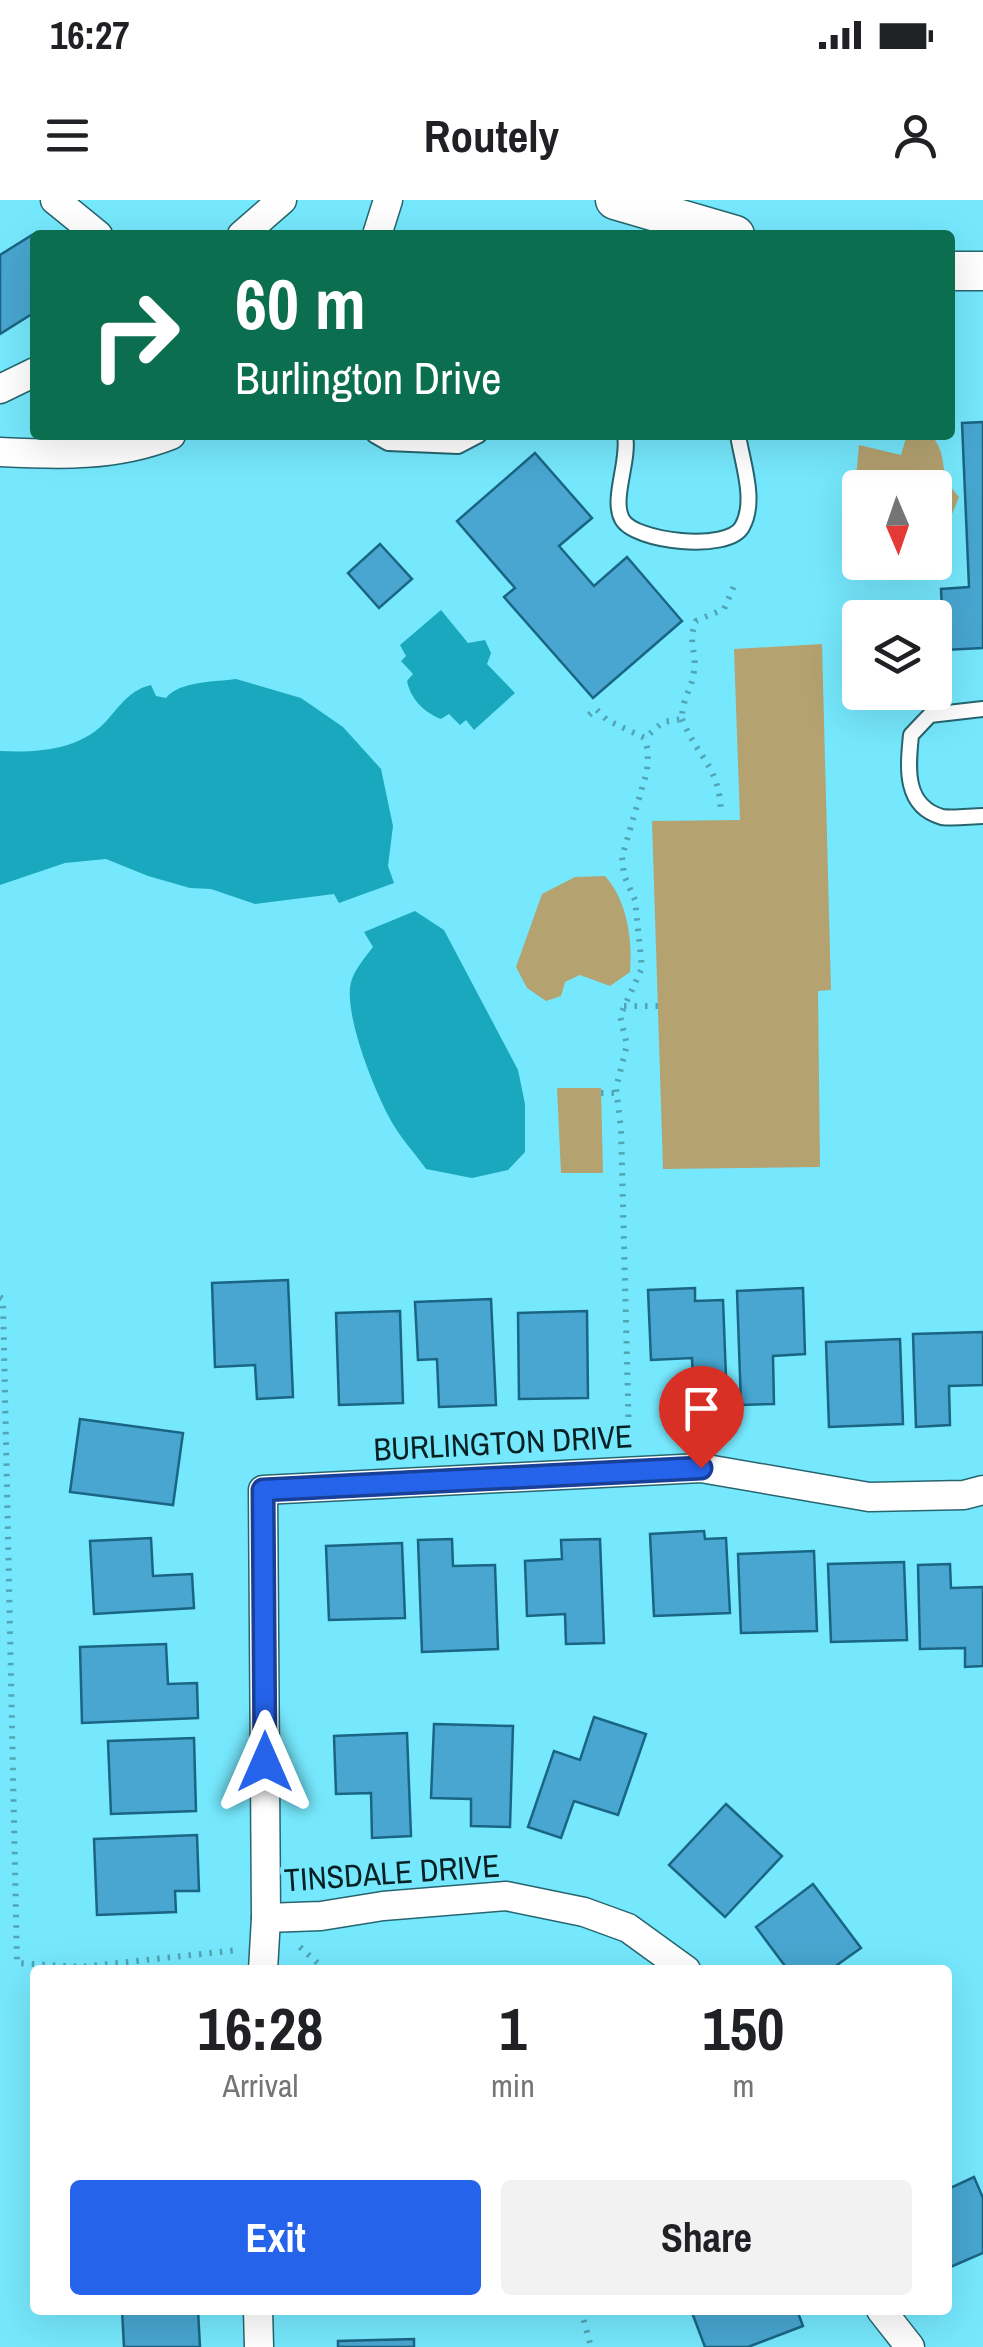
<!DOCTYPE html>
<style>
:root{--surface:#fff;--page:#f2f2f2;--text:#202124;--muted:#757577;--accent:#2563eb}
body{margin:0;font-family:"Archivo Narrow",sans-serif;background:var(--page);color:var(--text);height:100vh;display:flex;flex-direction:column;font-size:38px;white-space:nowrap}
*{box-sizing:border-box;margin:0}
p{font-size:32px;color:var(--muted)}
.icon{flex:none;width:55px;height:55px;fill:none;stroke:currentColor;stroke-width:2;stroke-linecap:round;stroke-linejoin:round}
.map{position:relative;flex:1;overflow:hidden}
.panel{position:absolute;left:30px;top:1765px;width:922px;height:350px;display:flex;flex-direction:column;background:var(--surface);border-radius:10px;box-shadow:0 10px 40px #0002}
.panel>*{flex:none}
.banner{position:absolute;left:30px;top:30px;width:925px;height:210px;border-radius:10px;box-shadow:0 10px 40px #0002;background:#0b6e4f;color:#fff;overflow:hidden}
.needle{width:65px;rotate:178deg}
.buttons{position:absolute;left:842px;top:270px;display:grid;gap:20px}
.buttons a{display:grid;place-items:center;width:110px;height:110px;border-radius:10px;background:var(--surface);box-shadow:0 10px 40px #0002;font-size:50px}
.pin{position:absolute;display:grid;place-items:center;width:85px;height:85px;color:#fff;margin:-102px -42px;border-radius:50% 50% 50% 0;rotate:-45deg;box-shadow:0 0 10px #0007}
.pin .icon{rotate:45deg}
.me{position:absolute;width:110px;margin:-55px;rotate:0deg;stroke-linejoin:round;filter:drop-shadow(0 0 8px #0008)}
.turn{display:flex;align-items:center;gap:35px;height:210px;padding:0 40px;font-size:45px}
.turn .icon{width:130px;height:130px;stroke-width:2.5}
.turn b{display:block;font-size:70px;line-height:85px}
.eta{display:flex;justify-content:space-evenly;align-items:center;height:170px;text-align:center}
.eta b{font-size:60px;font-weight:700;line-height:70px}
.primary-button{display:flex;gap:20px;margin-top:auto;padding:20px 40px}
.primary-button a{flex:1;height:115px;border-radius:10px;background:var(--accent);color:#fff;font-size:40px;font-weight:700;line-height:115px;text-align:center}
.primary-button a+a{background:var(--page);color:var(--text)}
.status{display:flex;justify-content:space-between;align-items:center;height:70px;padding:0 50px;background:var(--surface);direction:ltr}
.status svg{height:28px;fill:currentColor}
header{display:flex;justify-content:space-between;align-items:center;height:130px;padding:0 40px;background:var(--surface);font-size:45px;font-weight:700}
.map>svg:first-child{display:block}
.green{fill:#b4a270}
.water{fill:#19a8bd}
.building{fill:#48a6d0;stroke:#1a6584;stroke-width:2.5}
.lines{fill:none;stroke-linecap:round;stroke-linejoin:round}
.lane-casing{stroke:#27656f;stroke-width:18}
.street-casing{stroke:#27656f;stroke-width:31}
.secondary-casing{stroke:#27656f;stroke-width:41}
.path{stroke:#51a5b4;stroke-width:6;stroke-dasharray:2.5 8;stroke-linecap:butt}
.lane{stroke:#fff;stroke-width:14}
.street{stroke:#fff;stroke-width:28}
.secondary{stroke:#fff;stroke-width:38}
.route-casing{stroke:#184099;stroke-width:25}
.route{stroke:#2563eb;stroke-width:18}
.labels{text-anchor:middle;stroke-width:8;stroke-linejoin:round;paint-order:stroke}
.street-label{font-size:32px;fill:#062024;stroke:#76e8fd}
</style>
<div class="status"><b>16:27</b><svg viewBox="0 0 49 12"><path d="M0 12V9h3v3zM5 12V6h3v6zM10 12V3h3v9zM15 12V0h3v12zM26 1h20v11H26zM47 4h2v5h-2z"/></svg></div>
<header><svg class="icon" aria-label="menu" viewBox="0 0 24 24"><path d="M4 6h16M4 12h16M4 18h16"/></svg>Routely<svg class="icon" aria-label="person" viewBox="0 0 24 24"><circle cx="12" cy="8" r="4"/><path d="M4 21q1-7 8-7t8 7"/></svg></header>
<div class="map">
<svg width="983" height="2147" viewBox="0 0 983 2147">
<rect width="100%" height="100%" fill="#76e8fd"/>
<g class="green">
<path d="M913,235L935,240C949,261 936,271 959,297L950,319L935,327V288H860V320L852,321L859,245L901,255L906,238Z"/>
<polygon points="822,444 831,790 818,791 820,967 663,969 652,621 740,620 734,449"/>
<path d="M605,676C627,700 633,740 630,772L610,786L580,775L565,782L561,796L546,801L527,788L516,767L542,694L575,677Z"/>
<polygon points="557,888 601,888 603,973 561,973"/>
</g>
<g class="water">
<path d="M441,410L468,443L485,440L491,453L487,464L515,493L474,530L466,520L460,525L449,514L441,519C424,512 411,500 407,481L413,474L401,461L406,456L400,445Z"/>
<path d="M236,479L301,498L343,527L381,569L393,626L388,666L394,683L339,703L334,694L255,704L211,689L190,688L148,676L106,659L65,663L0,685V551C38,553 83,550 109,518C121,504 132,489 151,485L156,496L166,498C179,481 215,482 236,479Z"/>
<path d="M415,711L444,730L518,870L525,904V952L508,970L472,978L426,969C414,952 398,935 389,917C373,887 347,821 350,788C351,773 364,759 373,747L364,732Z"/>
</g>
<g class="building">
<polygon points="32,35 35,40 35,112 0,134 0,55"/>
<polygon points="983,222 983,448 944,450 941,389 969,387 962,223"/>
<polygon points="535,253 592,318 559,346 594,386 627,357 682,421 593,498 504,397 515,388 457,321"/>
<polygon points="380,344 412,379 379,408 348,373"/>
<polygon points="288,1080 293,1197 257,1199 255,1165 215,1167 212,1083"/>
<polygon points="695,1088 695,1101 723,1100 727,1203 694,1205 692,1158 651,1160 648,1090"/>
<polygon points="803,1088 805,1154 773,1156 774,1204 741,1205 737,1091"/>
<polygon points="491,1099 496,1205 439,1207 437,1159 418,1160 415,1102"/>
<polygon points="400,1111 403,1203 339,1205 336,1113"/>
<polygon points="587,1111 588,1198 519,1199 518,1113"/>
<polygon points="983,1132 983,1185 949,1186 950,1225 916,1227 913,1134"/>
<polygon points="900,1139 903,1224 829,1227 826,1142"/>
<polygon points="80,1219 183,1233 173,1305 70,1292"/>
<polygon points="704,1331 705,1339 726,1338 730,1413 654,1416 650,1334"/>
<polygon points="151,1338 153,1376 192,1374 194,1408 94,1414 90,1341"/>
<polygon points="452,1339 453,1366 495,1365 498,1449 422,1452 418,1340"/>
<polygon points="600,1339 604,1443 566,1444 565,1414 527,1416 525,1361 562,1359 561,1340"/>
<polygon points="402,1343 405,1418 329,1420 326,1346"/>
<polygon points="814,1351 817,1431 741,1433 738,1354"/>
<polygon points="904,1362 907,1440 831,1442 828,1364"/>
<polygon points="950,1364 951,1388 983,1387 983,1466 965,1467 965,1448 920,1449 918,1365"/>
<polygon points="166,1444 168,1484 197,1483 198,1518 82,1523 80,1447"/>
<polygon points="594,1517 646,1534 618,1615 574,1601 561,1638 528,1627 554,1551 580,1560"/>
<polygon points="434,1524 513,1526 510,1627 471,1626 471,1599 431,1598"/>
<polygon points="407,1533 411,1636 372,1638 371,1593 336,1594 334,1536"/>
<polygon points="194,1538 196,1611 111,1614 108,1541"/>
<polygon points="726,1604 782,1656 725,1717 669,1665"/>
<polygon points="197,1635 199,1691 175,1691 176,1712 97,1715 94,1639"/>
<polygon points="813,1684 861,1748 830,1770 788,1770 756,1727"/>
<polygon points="974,1977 983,1998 983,2053 948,2068 948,1989"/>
<polygon points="122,2110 198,2110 200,2147 124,2147"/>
<polygon points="691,2110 797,2110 803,2126 748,2147 705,2147"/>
<polygon points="414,2139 414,2147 338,2147 338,2141"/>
</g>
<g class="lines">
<g class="lane-casing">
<g id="lane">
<polyline points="374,235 388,243 458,246 479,235"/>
<path d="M625,235C630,260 611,299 622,319C634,342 728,352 742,327C757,301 742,262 738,235"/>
<path d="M983,509L930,515L911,535C908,566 903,606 942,617C954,619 971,616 983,616"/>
</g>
</g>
<g class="street-casing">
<g id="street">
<polyline points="55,0 98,35"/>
<polyline points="242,35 282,0"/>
<polyline points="377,35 388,0"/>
<polyline points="0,189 35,172"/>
<path d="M0,252C60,255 115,257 171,235"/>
<polyline points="266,1718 321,1716 383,1706 506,1696 584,1712 628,1728 686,1770"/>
<polyline points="263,1770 266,1718 263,1290 701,1268 869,1297 964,1295 983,1290"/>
<polyline points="258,2110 259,2147"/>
<polyline points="881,2110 910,2147"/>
</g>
</g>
<g class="secondary-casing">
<g id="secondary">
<polyline points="615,0 735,35"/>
<polyline points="950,71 983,71"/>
</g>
</g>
<g class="path">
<path d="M589,515L596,509L607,520L645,538L663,522L682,519C682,497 692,490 694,471C697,450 687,444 696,421L724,409L734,386"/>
<path d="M682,519C698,559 720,566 721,614"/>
<polyline points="624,806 658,806"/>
<polyline points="601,893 615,893"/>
<polyline points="0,1097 3,1099 17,1763 81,1767 238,1750"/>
<polyline points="629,1238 621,929 616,888 627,845 620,816 642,768 635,700 624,675 622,657 647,571 648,552 645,538"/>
<polyline points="300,1747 325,1770"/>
<polyline points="581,2110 591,2147"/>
</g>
<use href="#lane" class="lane"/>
<use href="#street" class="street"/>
<use href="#secondary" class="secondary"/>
</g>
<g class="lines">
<g class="route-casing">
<polyline id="route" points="265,1562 263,1290 701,1268"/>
</g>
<use href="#route" class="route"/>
</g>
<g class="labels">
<g class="street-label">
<text transform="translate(503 1243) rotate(-3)" y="11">BURLINGTON DRIVE</text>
<text transform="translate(392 1673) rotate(-4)" y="11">TINSDALE DRIVE</text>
</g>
</g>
</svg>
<div class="buttons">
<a><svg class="needle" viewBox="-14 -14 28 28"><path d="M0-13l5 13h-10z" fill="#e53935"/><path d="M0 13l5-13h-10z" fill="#757577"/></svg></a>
<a><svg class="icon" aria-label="layers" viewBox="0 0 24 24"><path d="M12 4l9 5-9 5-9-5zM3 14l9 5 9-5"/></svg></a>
</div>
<div class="pin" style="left:701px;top:1268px;background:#d93025"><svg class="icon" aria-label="arrive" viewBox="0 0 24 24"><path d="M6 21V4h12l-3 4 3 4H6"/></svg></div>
<svg class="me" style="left:265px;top:1562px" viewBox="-20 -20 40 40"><path d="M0-17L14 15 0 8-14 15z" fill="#2563eb" stroke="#fff" stroke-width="4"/></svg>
<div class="banner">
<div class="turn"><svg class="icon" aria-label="right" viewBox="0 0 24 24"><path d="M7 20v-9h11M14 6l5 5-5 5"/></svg><div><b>60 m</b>Burlington Drive</div></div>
</div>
<section class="panel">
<div class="eta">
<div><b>16:28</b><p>Arrival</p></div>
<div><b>1</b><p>min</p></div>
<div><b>150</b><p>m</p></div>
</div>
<div class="primary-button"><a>Exit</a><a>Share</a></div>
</section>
</div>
